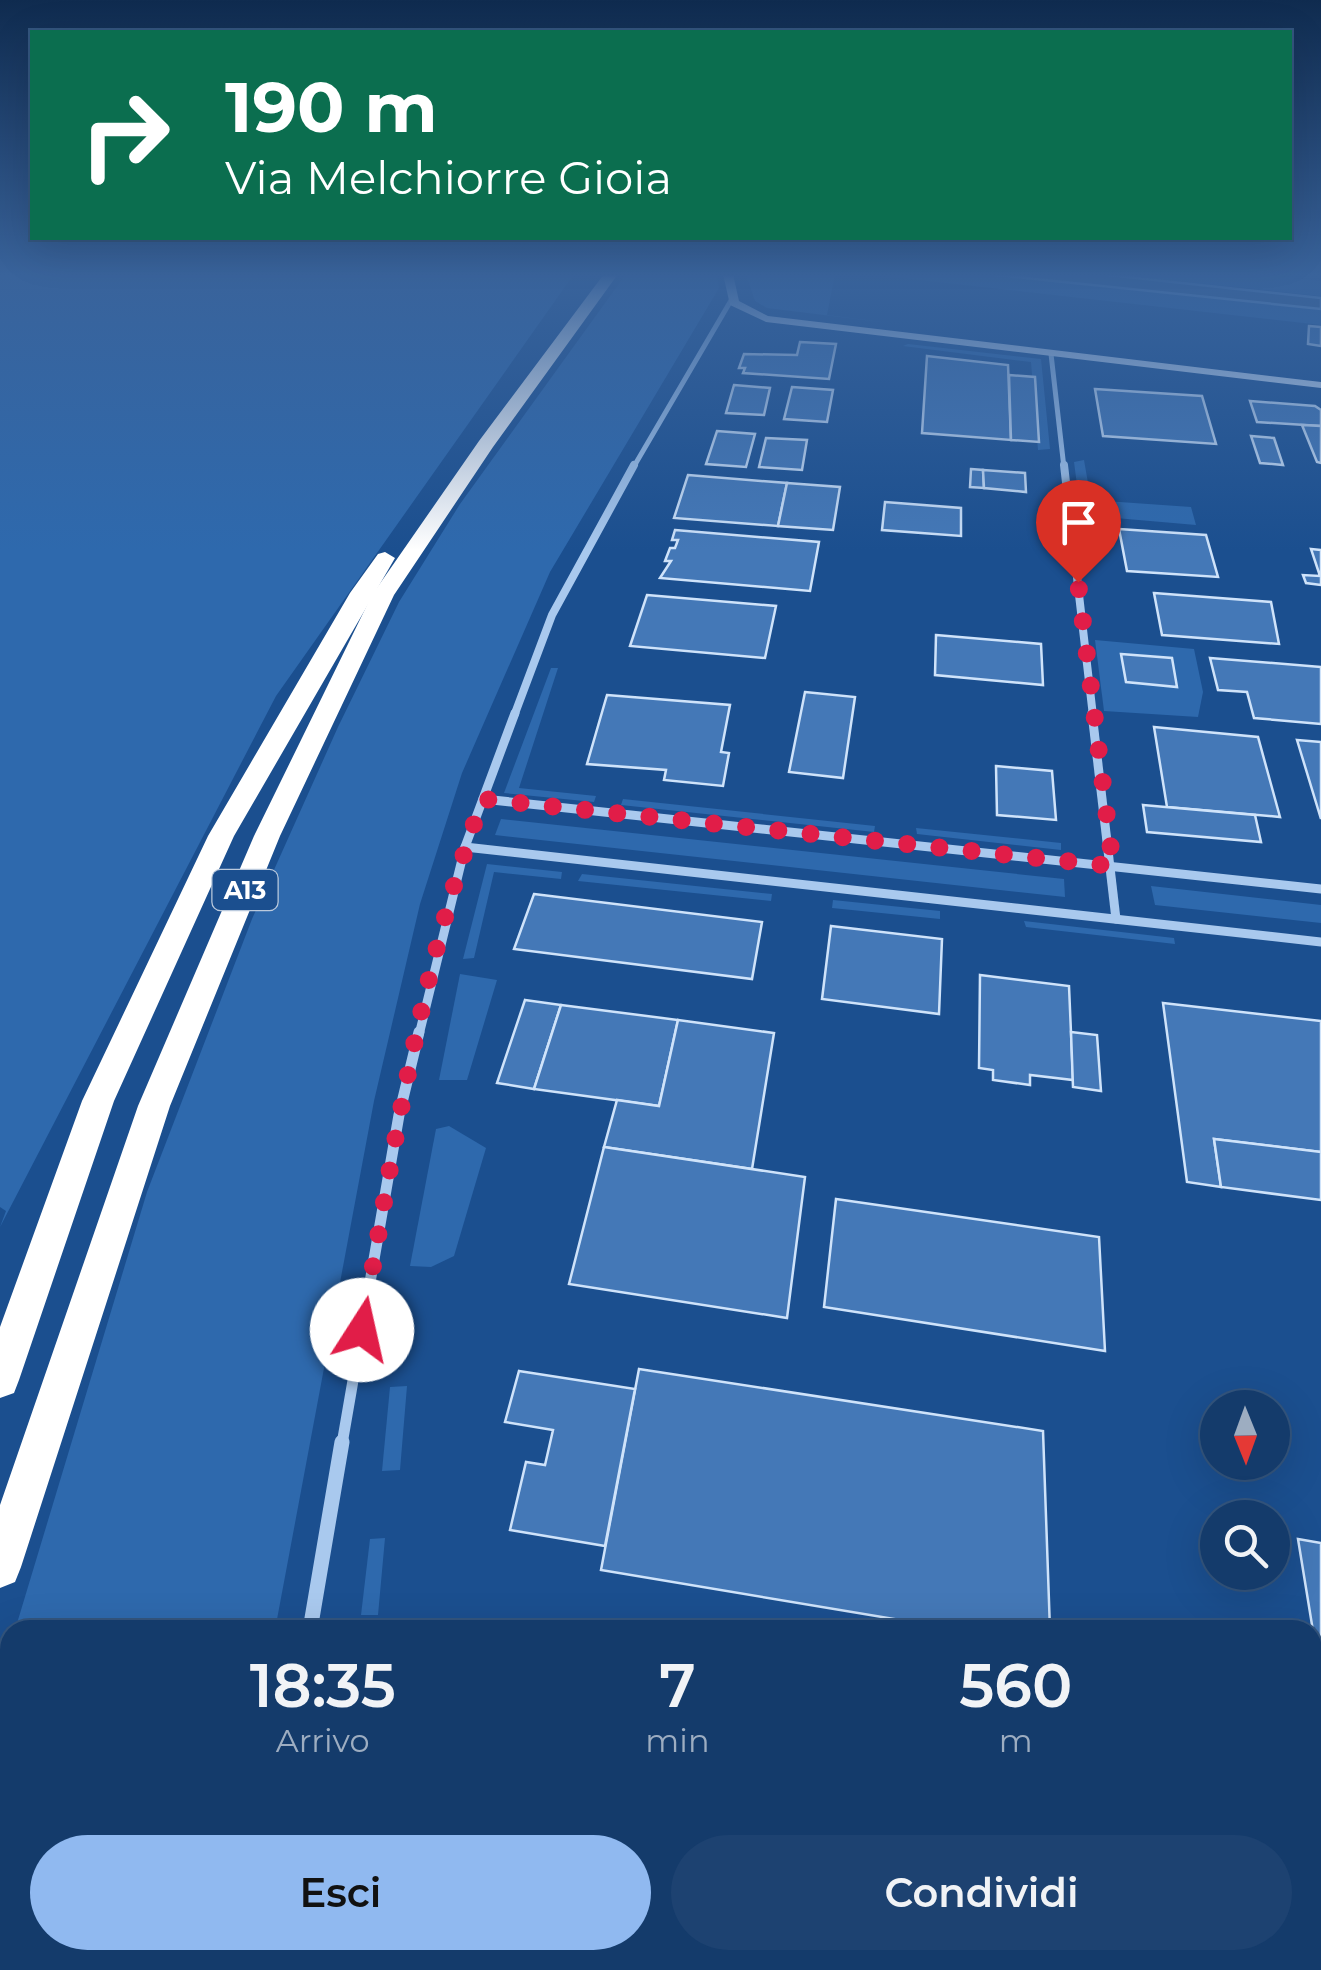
<!DOCTYPE html>
<html lang="it">
<style>
:root{--surface:#143b6b;--page:#1d4271;--text:#f1f3f6;--muted:#9dadc1;--line:#33557e;--accent:#90b9f0}
body{margin:0;font-family:Montserrat,sans-serif;background:var(--page);color:var(--text);height:100vh;display:flex;flex-direction:column;font-size:38px;white-space:nowrap}
*{box-sizing:border-box;margin:0}
p{font-size:32px;color:var(--muted)}
.icon{flex:none;width:55px;height:55px;fill:none;stroke:currentColor;stroke-width:2;stroke-linecap:round;stroke-linejoin:round}
.map{position:relative;flex:1;overflow:hidden}
.sheet{position:absolute;left:0px;top:1620px;width:1322px;height:350px;display:flex;flex-direction:column;background:var(--surface);border-radius:30px 30px 0 0;box-shadow:0 10px 40px #0002,0 0 0 2px var(--line)}
.sheet>*{flex:none}
.hud{position:absolute;left:30px;top:30px;width:1262px;height:210px;border-radius:0px;box-shadow:0 10px 40px #0002,0 0 0 2px var(--line);background:#0b6e4f;color:#fff;overflow:hidden}
.needle{width:65px;rotate:179deg}
.buttons{position:absolute;left:1200px;top:1390px;display:grid;gap:20px}
.buttons a{display:grid;place-items:center;width:90px;height:90px;border-radius:50%;background:var(--surface);box-shadow:0 10px 40px #0002,0 0 0 2px var(--line);font-size:50px}
.pin{position:absolute;display:grid;place-items:center;width:85px;height:85px;color:#fff;margin:-102px -42px;border-radius:50% 50% 50% 0;rotate:-45deg;box-shadow:0 0 10px #0007}
.pin .icon{rotate:45deg}
.me{position:absolute;width:110px;margin:-55px;rotate:10deg;stroke-linejoin:round;filter:drop-shadow(0 0 8px #0008)}
.turn{display:flex;align-items:center;gap:35px;height:210px;padding:0 30px;font-size:45px}
.turn .icon{width:130px;height:130px;stroke-width:2.5}
.turn b{display:block;font-size:70px;line-height:85px}
.eta{display:flex;justify-content:space-evenly;align-items:center;height:170px;text-align:center}
.eta b{font-size:60px;font-weight:600;line-height:70px}
.primary-button{display:flex;gap:20px;margin-top:auto;padding:20px 30px}
.primary-button a{flex:1;height:115px;border-radius:60px;background:var(--accent);color:#111;font-size:40px;font-weight:600;line-height:115px;text-align:center}
.primary-button a+a{background:var(--page);color:var(--text)}
.map>svg:first-child{display:block}
.green{fill:#2e69ad}
.water{fill:#3c6290;stroke:#9cc4f0;stroke-width:2.5}
.building{fill:#4478b7;stroke:#cfe3fa;stroke-width:2.5}
.lines{fill:none;stroke-linecap:round;stroke-linejoin:round}
.street-far4{stroke:#a9c9ee;stroke-width:5}
.street-far3{stroke:#a9c9ee;stroke-width:8}
.street-far2{stroke:#a9c9ee;stroke-width:9}
.street-far1{stroke:#a9c9ee;stroke-width:11}
.street{stroke:#a9c9ee;stroke-width:15}
.secondary{fill:#d6e6fa;fill-rule:evenodd}
.highway{fill:#fff;fill-rule:evenodd}
.route{stroke:#e11d48;stroke-width:18;stroke-dasharray:0 32.4}
.labels{text-anchor:middle;stroke-width:10;stroke-linejoin:round;paint-order:stroke}
.shield{fill:#1b4f8f;stroke:#bbcadd;stroke-width:2.5}
.shield-label{font-size:25px;font-weight:bold;fill:#fff}
</style>
<div class="map">
<svg width="1321" height="1970" viewBox="0 0 1321 1970">
<rect width="100%" height="100%" fill="#1b4f8f"/>
<g class="green">
<polygon points="0,274 574,274 276,696 0,1227 6,1211 0,1207"/>
<polygon points="626,274 717,274 719,288 550,572 462,773 420,904 374,1101 275,1630 15,1630 147,1192 252,919 338,727 399,602 460,504"/>
<polygon points="746,274 835,274 827,315 897,324 767,308 755,301"/>
<polygon points="866,274 981,274 1321,310 1321,325"/>
<polygon points="1112,274 1252,274 1321,281 1321,296"/>
<polygon points="908,344 1041,359 1050,449 1038,450 1031,362 903,346"/>
<polygon points="1084,460 1091,500 1191,507 1196,525 1081,515 1074,462"/>
<polygon points="1095,640 1194,649 1203,692 1198,717 1104,711"/>
<polygon points="551,668 558,668 519,788 596,796 594,802 504,793"/>
<polygon points="623,799 875,826 874,832 621,805"/>
<polygon points="501,819 1064,879 1065,897 495,835"/>
<polygon points="916,828 1061,843 1061,850 917,834"/>
<polygon points="487,864 562,872 561,879 494,872 474,958 463,959"/>
<polygon points="582,874 772,894 771,901 578,881"/>
<polygon points="1151,886 1321,905 1321,923 1155,905"/>
<polygon points="833,900 940,911 940,919 832,908"/>
<polygon points="1024,921 1174,938 1175,944 1026,927"/>
<polygon points="460,974 497,980 467,1080 439,1080"/>
<polygon points="449,1126 486,1148 454,1256 431,1267 410,1266 436,1129"/>
<polygon points="407,1386 400,1470 382,1471 390,1387"/>
<polygon points="385,1538 378,1615 361,1615 370,1539"/>
<polygon points="10,1646 10,1960 213,1960 212,1970 0,1970 0,1679"/>
</g>
<polygon class="water" points="987,274 1099,274 1321,298 1321,309"/>
<g class="building">
<polygon points="1309,326 1321,327 1321,346 1308,344"/>
<polygon points="800,342 836,344 829,379 743,373 745,368 739,368 744,354 797,355"/>
<polygon points="927,356 1008,365 1011,440 922,433"/>
<polygon points="1009,375 1035,377 1039,442 1011,440"/>
<polygon points="734,385 770,388 764,415 726,413"/>
<polygon points="792,387 833,390 827,422 784,419"/>
<polygon points="1095,389 1202,396 1216,444 1103,436"/>
<polygon points="1250,401 1315,406 1321,410 1321,426 1257,422"/>
<polygon points="1302,425 1321,426 1321,463 1317,462"/>
<polygon points="717,431 755,434 746,467 706,464"/>
<polygon points="1251,436 1274,438 1283,465 1260,463"/>
<polygon points="766,438 807,440 802,470 759,467"/>
<polygon points="971,469 983,470 984,488 970,487"/>
<polygon points="983,470 1025,473 1026,492 984,488"/>
<polygon points="688,475 787,483 778,526 674,518"/>
<polygon points="787,483 840,487 833,530 778,526"/>
<polygon points="885,502 961,508 961,536 882,530"/>
<polygon points="1119,529 1206,535 1218,577 1127,571"/>
<polygon points="675,530 819,542 810,591 660,578 671,561 665,561 670,548 675,548 678,540 672,540"/>
<polygon points="1311,549 1321,550 1321,585 1306,583 1303,575 1320,576"/>
<polygon points="1154,593 1271,602 1279,644 1162,635"/>
<polygon points="647,595 776,606 765,658 630,646"/>
<polygon points="936,635 1041,644 1043,685 935,675"/>
<polygon points="1121,654 1172,658 1177,687 1126,682"/>
<polygon points="1210,658 1321,667 1321,724 1254,718 1247,692 1218,690"/>
<polygon points="805,692 855,697 843,778 789,772"/>
<polygon points="607,695 730,705 721,752 729,753 723,786 664,780 666,770 587,764"/>
<polygon points="1154,727 1258,737 1280,817 1167,807"/>
<polygon points="1297,740 1321,742 1321,819"/>
<polygon points="996,766 1052,771 1056,820 997,815"/>
<polygon points="1143,805 1255,815 1261,842 1147,832"/>
<polygon points="534,894 762,922 752,979 514,949"/>
<polygon points="831,926 942,939 939,1014 822,999"/>
<polygon points="980,975 1069,986 1073,1080 1030,1075 1030,1085 993,1080 993,1070 979,1068"/>
<polygon points="525,1000 561,1005 534,1089 497,1083"/>
<polygon points="1163,1003 1321,1021 1321,1152 1214,1139 1221,1187 1187,1182"/>
<polygon points="561,1005 678,1020 659,1106 534,1089"/>
<polygon points="678,1020 774,1033 752,1169 604,1147 617,1100 659,1106"/>
<polygon points="1071,1032 1097,1035 1101,1091 1073,1087"/>
<polygon points="1214,1139 1321,1152 1321,1200 1221,1187"/>
<polygon points="604,1147 805,1177 787,1318 569,1284"/>
<polygon points="836,1199 1099,1237 1105,1351 824,1307"/>
<polygon points="639,1369 1043,1431 1050,1630 960,1630 601,1570"/>
<polygon points="519,1371 635,1389 605,1546 510,1530 526,1462 545,1465 553,1430 505,1422"/>
<polygon points="1298,1539 1321,1543 1321,1680"/>
<polygon points="580,1960 1130,1960 1131,1970 578,1970"/>
<polygon points="1130,1960 1239,1960 1240,1970 1131,1970"/>
</g>
<g class="lines">
<g class="street-far4">
<polyline points="1051,354 1064,468"/>
<polyline points="633,468 733,297"/>
</g>
<g class="street-far3">
<polyline points="1064,465 1093,716"/>
<polyline points="514,716 552,615 634,465"/>
</g>
<g class="street-far2">
<polyline points="1092,713 1116,919"/>
<polyline points="483,799 1321,889"/>
<polyline points="465,847 1321,942"/>
<polyline points="419,1035 465,847 515,713"/>
</g>
<polyline class="street-far1" points="342,1444 399,1115 419,1032"/>
<g class="street">
<polyline points="310,1630 342,1442"/>
<polyline points="250,1970 252,1960"/>
</g>
<polygon class="secondary" points="723,274 733,274 739,301 768,316 1321,382 1321,388 766,322 730,305"/>
<g class="highway">
<polygon points="604,274 618,274 493,447 394,595 280,836 170,1106 21,1567 15,1582 0,1588 0,1505 138,1106 254,836 372,595 479,441"/>
<polygon points="385,552 395,558 234,836 114,1101 19,1380 14,1393 0,1398 0,1327 82,1101 208,836 350,593 378,554"/>
</g>
</g>
<linearGradient id="sky" x2="0" y2="1"><stop stop-color="#0f2b4f"/><stop offset="0.5" stop-color="#39639b"/><stop offset="1" stop-color="#39639b" stop-opacity="0"/></linearGradient>
<rect width="1321" height="550" fill="url(#sky)"/>
<g class="lines">
<path class="route" d="M362,1330C393,1152 420,969 483,799L1113,866L1078,582"/>
</g>
<g class="labels">
<rect class="shield" x="212.5" y="870" width="65" height="40" rx="8"/>
<g class="shield-label">
<text x="245" y="899">A13</text>
</g>
</g>
</svg>
<div class="buttons">
<a><svg class="needle" viewBox="-14 -14 28 28"><path d="M0-13l5 13h-10z" fill="#e53935"/><path d="M0 13l5-13h-10z" fill="#9dadc1"/></svg></a>
<a><svg class="icon" aria-label="search" viewBox="0 0 24 24"><circle cx="10" cy="10" r="6"/><path d="M15 15l6 6"/></svg></a>
</div>
<div class="pin" style="left:1078px;top:582px;background:#d93025"><svg class="icon" aria-label="arrive" viewBox="0 0 24 24"><path d="M6 21V4h12l-3 4 3 4H6"/></svg></div>
<svg class="me" style="left:362px;top:1330px" viewBox="-20 -20 40 40"><circle r="19" fill="#fff"/><path d="M0-13L10 11 0 6-10 11z" fill="#e11d48"/></svg>
<div class="hud">
<div class="turn"><svg class="icon" aria-label="right" viewBox="0 0 24 24"><path d="M7 20v-9h11M14 6l5 5-5 5"/></svg><div><b>190 m</b>Via Melchiorre Gioia</div></div>
</div>
<section class="sheet">
<div class="eta">
<div><b>18:35</b><p>Arrivo</p></div>
<div><b>7</b><p>min</p></div>
<div><b>560</b><p>m</p></div>
</div>
<div class="primary-button"><a>Esci</a><a>Condividi</a></div>
</section>
</div>
